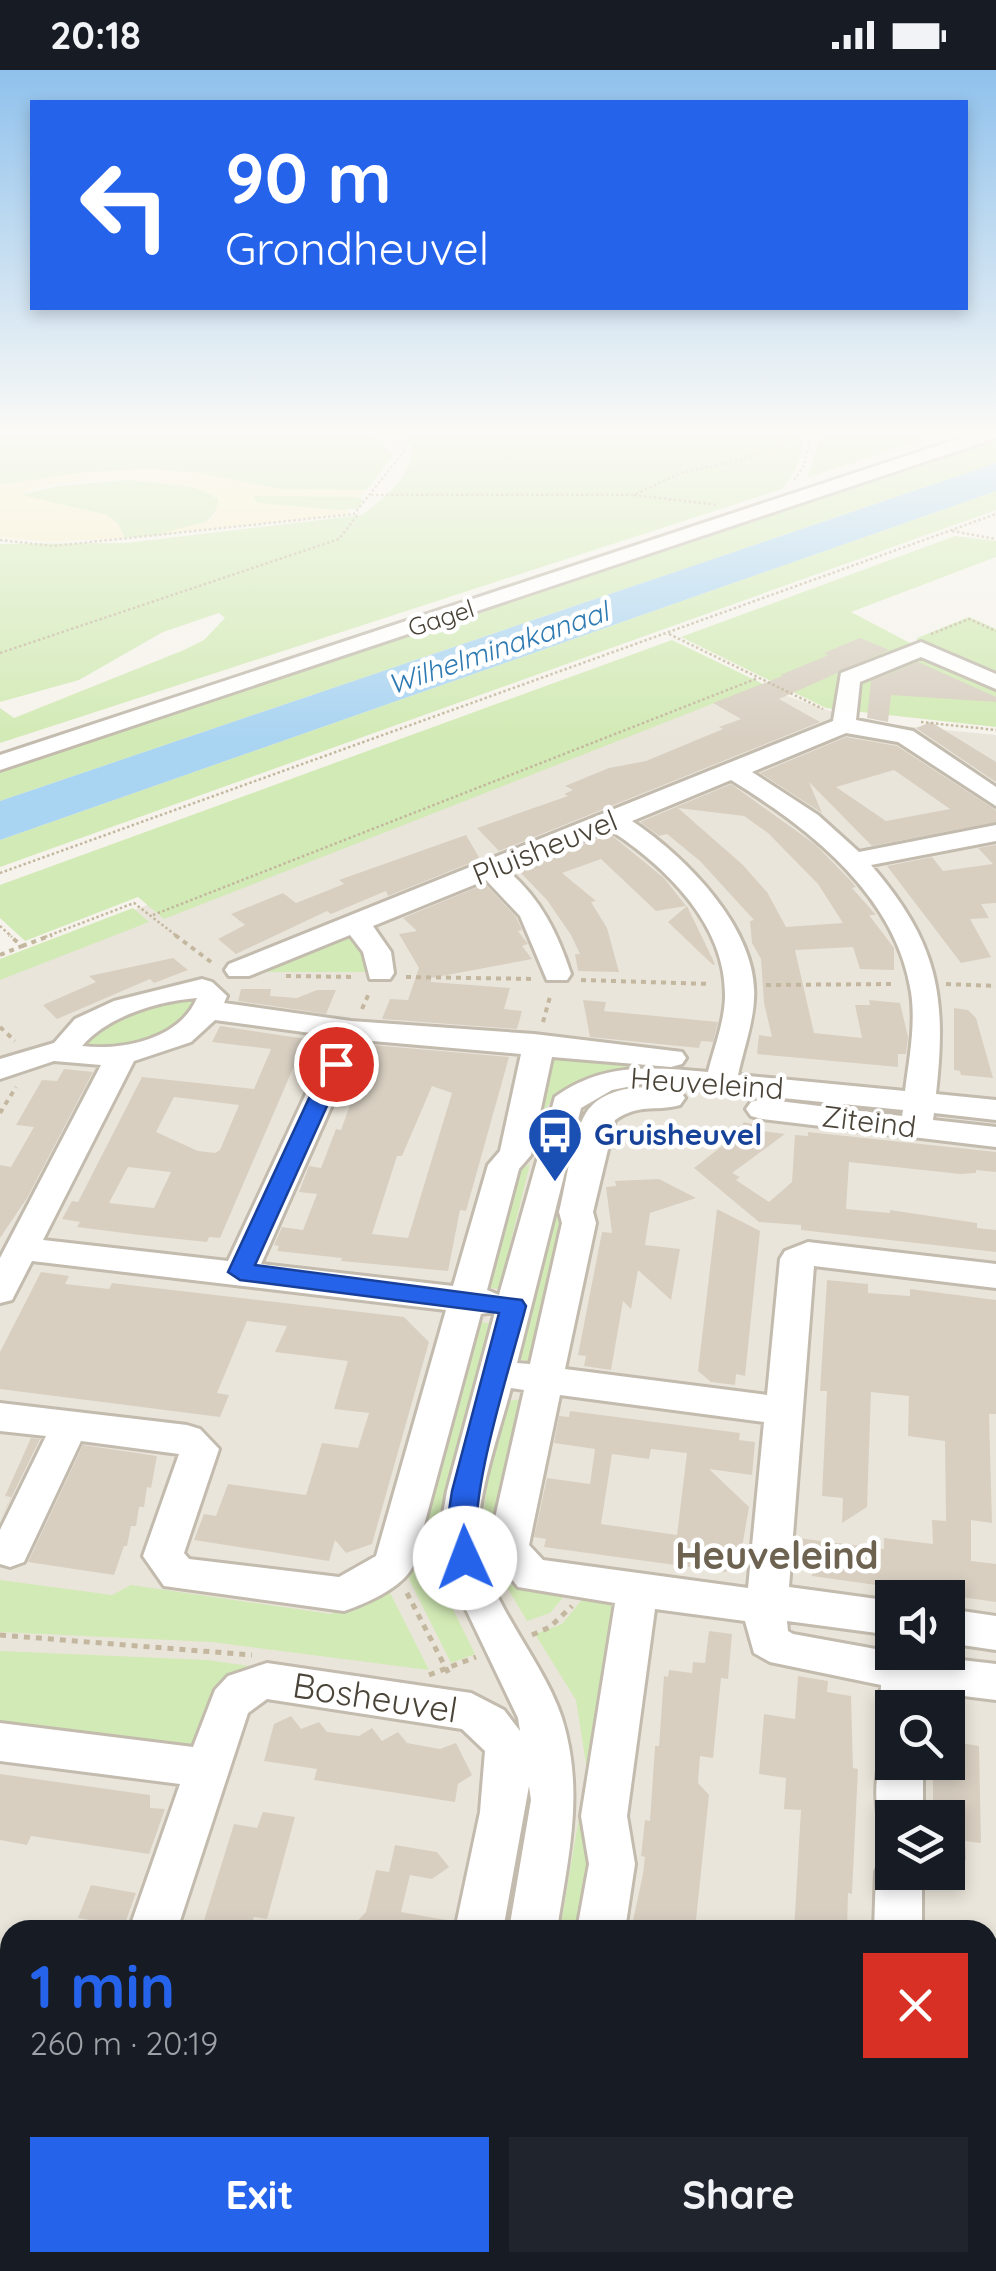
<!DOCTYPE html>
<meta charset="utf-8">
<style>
:root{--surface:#171b24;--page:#20242c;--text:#f1f3f6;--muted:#9ea1a6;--accent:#2563eb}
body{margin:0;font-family:Quicksand,sans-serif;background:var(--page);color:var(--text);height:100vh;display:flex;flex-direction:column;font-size:38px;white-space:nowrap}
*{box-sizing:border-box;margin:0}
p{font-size:32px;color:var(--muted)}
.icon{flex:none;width:55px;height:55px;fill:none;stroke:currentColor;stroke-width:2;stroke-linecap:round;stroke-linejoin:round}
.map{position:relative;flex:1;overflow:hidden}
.details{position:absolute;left:0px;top:1850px;width:998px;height:352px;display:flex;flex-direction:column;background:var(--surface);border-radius:30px 30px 0 0;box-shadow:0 5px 15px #0003}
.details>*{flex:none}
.guide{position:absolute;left:30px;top:30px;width:938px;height:210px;border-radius:0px;box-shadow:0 5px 15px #0003;background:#2563eb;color:#fff;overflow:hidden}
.buttons{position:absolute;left:875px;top:1510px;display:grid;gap:20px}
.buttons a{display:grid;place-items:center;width:90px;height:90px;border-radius:0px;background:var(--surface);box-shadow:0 5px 15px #0003;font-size:50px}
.pin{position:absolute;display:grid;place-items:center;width:85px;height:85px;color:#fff;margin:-42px;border:5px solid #fff;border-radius:50%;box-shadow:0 2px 10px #0007}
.me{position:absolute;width:110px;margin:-55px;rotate:358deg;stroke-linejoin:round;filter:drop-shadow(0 0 8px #0008)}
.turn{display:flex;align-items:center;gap:35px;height:210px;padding:0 30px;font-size:45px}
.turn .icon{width:130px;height:130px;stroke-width:2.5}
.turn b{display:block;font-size:70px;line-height:85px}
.round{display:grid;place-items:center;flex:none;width:105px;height:105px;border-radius:0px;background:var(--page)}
.headline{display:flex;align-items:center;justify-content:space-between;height:170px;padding:0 30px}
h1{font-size:60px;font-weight:700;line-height:75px;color:var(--accent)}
.button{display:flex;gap:20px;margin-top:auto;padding:20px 30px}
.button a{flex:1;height:115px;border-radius:0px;background:var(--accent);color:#fff;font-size:40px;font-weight:700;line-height:115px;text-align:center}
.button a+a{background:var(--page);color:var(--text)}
.status{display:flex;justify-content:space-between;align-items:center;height:70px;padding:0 50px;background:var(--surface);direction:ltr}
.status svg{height:28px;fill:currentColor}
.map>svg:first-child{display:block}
.residential{fill:#eae5da;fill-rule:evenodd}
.green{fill:#d2eab5}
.sand{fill:#f9efc9}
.water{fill:#a9d4f2}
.building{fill:#d8cfc1;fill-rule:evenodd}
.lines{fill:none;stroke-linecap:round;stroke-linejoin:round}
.minor-casing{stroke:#c2bbae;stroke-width:6}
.path-far2{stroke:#c4b79f;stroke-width:2.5;stroke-dasharray:2.5 2.5;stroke-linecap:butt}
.path-far1{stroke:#c4b79f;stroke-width:4;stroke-dasharray:5 5;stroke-linecap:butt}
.path{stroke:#c4b79f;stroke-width:5;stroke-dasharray:6 6;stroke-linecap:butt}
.minor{fill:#fff;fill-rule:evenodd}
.route{fill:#2563eb;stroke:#184099;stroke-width:2.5}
.labels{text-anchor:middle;stroke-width:9;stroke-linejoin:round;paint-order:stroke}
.far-street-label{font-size:25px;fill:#4b4439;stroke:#fff}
.far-water-label{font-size:28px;font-style:italic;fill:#2e7ab2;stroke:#fff}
.street-label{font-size:30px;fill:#4b4439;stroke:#fff}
.transit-label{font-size:30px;font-weight:bold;fill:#164399;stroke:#fff;text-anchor:start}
.near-street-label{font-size:35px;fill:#4b4439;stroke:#fff}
.near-neighbourhood-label{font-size:38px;font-weight:bold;fill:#6e6250;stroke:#fff}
</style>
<div class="status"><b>20:18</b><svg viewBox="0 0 49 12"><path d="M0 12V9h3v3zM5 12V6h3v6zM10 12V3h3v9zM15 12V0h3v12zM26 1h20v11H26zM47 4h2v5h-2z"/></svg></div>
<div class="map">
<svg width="996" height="2201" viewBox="0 0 996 2201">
<rect width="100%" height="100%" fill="#f6f3ec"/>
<path class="residential" d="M723,604L862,652L996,665V2201H0V894ZM892,1528H948V1582H892ZM892,1638H948V1692H892ZM892,1748H948V1802H892ZM10,1860H988V2192H10Z"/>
<g class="green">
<polygon points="0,363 364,363 381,371 393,385 367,420 279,419 199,403 146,399 77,403 0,415"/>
<path d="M401,363H805C804,382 796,405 782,419L0,673V638L14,648L184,580L204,570L225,548L219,543L163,562L79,610L0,632V474L126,473L362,445C384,428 411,409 412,378Z"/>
<polygon points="822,363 942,363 807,408"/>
<polygon points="996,368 996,393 0,731 0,700"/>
<path d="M130,410L185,416L203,420L218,429C218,466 153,465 125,468L118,454L107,445L21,425L58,416Z"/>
<polygon points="996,421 996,440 0,797 0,770"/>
<polygon points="259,423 343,424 363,429 359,438 335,441 257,433 253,426"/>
<polygon points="955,466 996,471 996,487 851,542 910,573 909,578 846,606 839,640 826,638 681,567"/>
<polygon points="969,547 996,559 996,608 917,574 917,568"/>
<polygon points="672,570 763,614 164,849 138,827 25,871 0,848 0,815"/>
<polygon points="912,584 996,614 996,657 852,641 855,612"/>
<polygon points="133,838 149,852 0,910 0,889"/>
<polygon points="341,865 353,865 371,888 367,902 251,902"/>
<path d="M202,927C173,977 127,977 75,979C103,938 156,932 202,927Z"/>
<path d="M553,986L645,996C604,1002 563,1007 541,1046L533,1034L547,987Z"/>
<polygon points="530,1094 499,1219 482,1217 511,1105"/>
<polygon points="555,1146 572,1158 542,1296 518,1288"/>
<polygon points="473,1250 490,1254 435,1490 437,1507 475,1584 451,1593 404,1499"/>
<path d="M523,1329L533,1335L499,1505C467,1454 495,1385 508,1331Z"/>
<polygon points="0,1510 112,1525 131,1515 331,1544 384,1511 429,1600 212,1572 0,1562"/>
<polygon points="505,1514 566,1524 550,1543 527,1551"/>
<polygon points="585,1526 623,1532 589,1860 560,1860 587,1700 576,1630 535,1564 562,1554"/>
<polygon points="0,1581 207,1590 285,1601 201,1687 0,1660"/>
<polygon points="988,1875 996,1876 996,2066 988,2064"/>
<polygon points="0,2030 10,2032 10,2192 31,2193 29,2201 0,2201"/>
<polygon points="560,2192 745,2192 745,2193 740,2201 559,2201"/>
</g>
<path class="sand" d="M146,399L199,403L279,419L367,420L360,427L253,426L257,433L349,441L348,444L158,464L209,451L215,445L218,429C188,404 53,405 22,425L107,445L118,454L125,468L48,472L0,467V415L77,403Z"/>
<polygon class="water" points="996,393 996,421 0,770 0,731"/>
<g class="building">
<polygon points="860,568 889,580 779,629 820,652 499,781 477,758 568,726 564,724 573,720 565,716 609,698 646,691 723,659 719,657 741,649 713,633 783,606 780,605 829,585 824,583"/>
<polygon points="918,592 996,627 996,632 891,625 888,652 867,648 871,611"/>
<polygon points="931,652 996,692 996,712 916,658"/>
<path d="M846,667L897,676L996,740V752L872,776L809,712L822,743L760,703ZM894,700L950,739L886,751L836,717Z"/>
<path d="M731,714L816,775L851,811L856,817L852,818L876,845H869L894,878V900L860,899L853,877L795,880L814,963L862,968L855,935H870L869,930L900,933L908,967L906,984H898V997L757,984L759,965L772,967L764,933L761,889L752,873L750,851L754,850L700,791L667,764L659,766L640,752ZM678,738L744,746L768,763L818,814L843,853L786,857L767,822L743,795Z"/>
<polygon points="610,764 664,808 686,836 656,841 601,789 562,803 596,831 591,832 607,858 619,902 578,901 575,884 580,884 571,865 547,830 519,801"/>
<polygon points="466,765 480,789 388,826 386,821 331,844 327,841 236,884 218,869 245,855 231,844 283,823 296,833 344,814 339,810"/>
<polygon points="996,775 996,833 981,834 989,848 970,849 991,887 961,893 887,796 932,787 943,801 993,794 978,778"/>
<polygon points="485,814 516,847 522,860 518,861 528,874 522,876 532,889 431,908 431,912 510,918 504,939 522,941 517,959 382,949 390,929 408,930 419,898 399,864 417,861 403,848"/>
<polygon points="687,836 715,894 713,895 668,852"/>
<polygon points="173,888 188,900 154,913 150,909 57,949 43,935 96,912 89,906"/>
<polygon points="241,919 271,919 270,926 297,928 317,920 336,920 326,944 238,931"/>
<polygon points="583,930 606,932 604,941 718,952 713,972 701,971 699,978 590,967"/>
<polygon points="954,938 968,940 976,948 993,1008 961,1005 960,1001 954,1000"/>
<path d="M220,956L326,972L323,979L297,989L220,1168L209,1167L207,1172L140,1165L77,1157L80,1152L62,1149L72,1131L78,1132L142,1007L254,1019L271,979L212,972ZM174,1027L239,1035L220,1080L215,1083L198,1081L156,1062ZM128,1097L171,1102L154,1138L109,1133Z"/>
<path d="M372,975L509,987L466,1141L460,1140L448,1201L341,1191L342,1188L277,1181L279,1176L274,1175L282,1157L303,1160L317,1124L299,1122L309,1096L321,1098L336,1059L341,1060ZM432,1016L452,1023L408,1168L372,1164L397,1086H402Z"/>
<polygon points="64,999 93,1002 27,1128 0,1168 0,1095 11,1097 34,1057 16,1055 42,1010 57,1011"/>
<polygon points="744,1052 764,1057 762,1061 785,1064 732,1103 740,1107 736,1110 769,1132 792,1112 795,1065 808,1066 808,1062 996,1082 996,1102 976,1100 976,1103 960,1104 849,1092 846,1139 890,1143 890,1140 977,1153 977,1158 996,1160 996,1182 801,1160 801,1155 759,1152 694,1098 722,1076 733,1055 741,1057"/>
<polygon points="659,1109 696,1128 650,1143 645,1175 680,1179 671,1230 638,1200 631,1239 623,1231 611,1300 584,1296 586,1286 578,1285 602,1162 612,1163 606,1117 616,1116 615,1111"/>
<polygon points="717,1139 760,1161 745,1306 736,1304 735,1315 711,1312 698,1301"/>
<polygon points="41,1202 69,1206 65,1214 109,1219 112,1213 404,1247 429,1272 372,1474 346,1483 335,1470 329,1491 194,1470 204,1444 216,1446 228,1414 306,1425 322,1373 358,1378 369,1343 334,1339 348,1291 275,1282 287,1256 247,1251 217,1323 229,1325 220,1347 0,1319 0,1282"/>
<polygon points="827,1210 868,1214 868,1223 910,1226 910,1219 996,1230 996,1344 989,1344 992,1453 971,1450 971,1491 996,1494 996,1532 812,1506 813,1489 796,1487 798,1468 884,1479 884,1468 933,1474 932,1450 946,1451 945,1371 908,1366 909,1326 871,1322 867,1437 842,1453 843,1428 822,1426 827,1321 820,1321"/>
<path d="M570,1341L740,1363L739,1370L755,1372L752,1405L709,1399L749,1437L739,1495L727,1493L726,1502L544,1477L546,1469L534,1467L547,1408L590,1414L595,1379L554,1373L559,1346L569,1347ZM651,1379L687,1383L677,1465L601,1454L612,1384L649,1389Z"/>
<polygon points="31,1368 40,1369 0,1451 11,1427 5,1426"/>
<polygon points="83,1375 157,1386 151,1418 147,1417 144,1437 139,1437 136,1456 131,1456 127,1476 124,1476 114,1505 28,1492"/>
<polygon points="709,1561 732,1564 728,1609 721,1608 713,1688 700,1686 698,1713 709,1725 695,1860 631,1860 643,1804 645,1787 641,1786 645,1750 650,1751 655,1676 659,1676 664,1606 668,1607 669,1600 692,1603 693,1592 705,1593"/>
<polygon points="798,1606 828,1611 827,1622 851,1626 853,1698 858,1699 852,1824 848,1823 847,1860 794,1860 801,1740 784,1739 786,1708 759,1704 764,1644 795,1649"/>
<polygon points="291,1646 301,1659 319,1652 327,1662 359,1666 372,1658 382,1671 398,1662 407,1673 440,1679 456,1673 472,1705 458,1714 455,1732 314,1710 317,1699 264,1691 274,1654"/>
<polygon points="948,1671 979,1676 981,1773 965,1771 966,1790 948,1788 948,1748 943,1748 943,1740 933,1738 933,1695 943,1696 948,1692"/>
<polygon points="0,1704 150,1725 150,1738 165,1739 149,1784 31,1766 27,1775 0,1770"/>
<polygon points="263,1742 295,1747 267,1849 254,1847 250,1860 201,1860 234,1754 257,1758"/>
<polygon points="395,1775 437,1782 449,1797 432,1809 410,1805 401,1842 446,1850 445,1860 349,1860 366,1842 376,1800 389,1802"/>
<polygon points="91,1815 136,1823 124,1856 78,1848"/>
</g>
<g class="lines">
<g class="minor-casing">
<g id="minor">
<polygon points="976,363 996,363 996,368 0,700 0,685"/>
<path d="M921,572L996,604V619L921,587L860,612L856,650L913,661L996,717V736L898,672L846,663L752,702L818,745L859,782L996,755V771L871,795C938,873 947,925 936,1024L996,1030V1050L934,1043L933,1050L996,1057V1077L762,1049L751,1046L746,1039L751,1032L762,1029L902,1046L903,1040L642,1014L612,1020L581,1038L517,1293L530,1294L562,1153L559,1142C566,1115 572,1065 586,1043C604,1014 651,1014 680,1021L685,1028L680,1035C653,1042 640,1033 615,1050L593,1142L596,1153L565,1299L767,1325L780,1189L785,1181L808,1172L996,1194V1218L814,1196L789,1517L892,1531V1565L787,1551L788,1561L793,1564L892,1582L996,1594V1630L923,1621L924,1638H892V1653L887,1651L880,1638L881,1615L770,1592L754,1583L745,1551L655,1539L627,1746L635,1794L625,1860H577L589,1794L581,1746L615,1533L518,1517L488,1479L524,1320L511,1318C501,1357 475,1430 479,1468C485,1530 543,1589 562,1648C585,1722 568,1787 557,1860H509L531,1730L529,1716L503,1860H455L480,1742L485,1681L462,1659L267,1629L248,1643L177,1860H129L180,1714L0,1691V1653L193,1677L215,1620L228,1606L267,1593L471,1623L504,1640L520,1661L518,1648L451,1508L439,1467L447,1421L495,1242L481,1244L413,1496C402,1518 367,1533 344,1541L164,1516L143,1486L179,1384L81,1371L24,1492L10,1497L0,1494V1460L46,1366L0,1361V1333L187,1355L200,1359L219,1379L184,1483L189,1489L339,1507L376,1486L446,1240L32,1191L12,1230L0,1233V1188L101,995L54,991L0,1009V989L54,973L75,949L114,931L202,909L212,912L227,926L224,933L351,951L534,964L682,982L686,988L682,994L671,997L552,987L531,1085L519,1099L487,1220L499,1225L555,1027C603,992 652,997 708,1002C714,978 725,950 725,926C726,854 665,796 610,760L508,801C541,829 558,864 571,904L567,910H547L520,846L486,810L373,856L391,882L394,903L390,909H370L363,882L350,865L249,906H229L225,900L229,894L833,651L841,603ZM731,710C809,758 896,825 911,922C916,954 909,989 905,1021L738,1005C743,981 753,954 754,929C759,860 685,786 632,751ZM197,928C180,969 123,981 82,976C108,946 158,931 197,928ZM215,950L333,966L228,1191L43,1170L134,991L191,972ZM361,970L521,984L500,1081L488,1095L453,1216L261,1194ZM560,1325L764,1352L748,1518L543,1490L529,1475Z"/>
<polygon points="948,1539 996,1546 996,1580 948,1573"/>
<path d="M892,1676V1692H923V1748H892V1766L884,1762C873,1739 874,1702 885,1678Z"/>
<polygon points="892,1783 892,1802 922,1802 922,1860 874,1860 876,1802 883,1787"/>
<polygon points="0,1980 10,1982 10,2032 0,2030"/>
<polygon points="988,2057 996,2059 996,2111 988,2109"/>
<polygon points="16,2192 70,2192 68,2201 14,2201"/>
<rect x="379" y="2192" width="54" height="9"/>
<polygon points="451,2192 505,2192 503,2201 449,2201"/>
<polygon points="850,2192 908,2192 904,2201 847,2201"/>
</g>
</g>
<g class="path-far2">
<polyline points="794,410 804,396 811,363"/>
<polyline points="371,425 634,425 680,403 737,391 781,375 797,363"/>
<polyline points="634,425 718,435"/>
<polyline points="952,461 996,469"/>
<polyline points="0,470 53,476 354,444 405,380 391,363"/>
<polyline points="669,564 823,639"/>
<polyline points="931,564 969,549 996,561"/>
<polyline points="0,583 339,469 359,443"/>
<polyline points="921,652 996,660"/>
<polyline points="0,803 996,444"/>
<polyline points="153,845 758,608"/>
<polyline points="0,856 12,867"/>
<polyline points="45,867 134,833 178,867"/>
</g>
<g class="path-far1">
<polyline points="175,865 215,895"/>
<polyline points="22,876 52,865"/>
<polyline points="0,885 22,876 9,865"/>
<polyline points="286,906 356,907"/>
<polyline points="406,907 536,909"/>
<polyline points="581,910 711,914"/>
<polyline points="946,914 996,916"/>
<polyline points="766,915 896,914"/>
<polyline points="362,939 370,921"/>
<polyline points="543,952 551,923"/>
<polyline points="0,957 15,971"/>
<polyline points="0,1043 16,1017"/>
</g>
<g class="path">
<polyline points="407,1523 451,1608"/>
<polyline points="0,1565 252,1585"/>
<polyline points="532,1565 550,1557 572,1536"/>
<polyline points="429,1605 476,1587"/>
<polyline points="988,1980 996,1970"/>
<polyline points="548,2201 550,2192"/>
<polyline points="750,2201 755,2192"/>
</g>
<use href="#minor" class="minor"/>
</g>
<linearGradient id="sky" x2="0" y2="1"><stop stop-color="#8fc1ec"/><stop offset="0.54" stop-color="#fbfaf6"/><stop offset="1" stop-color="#fbfaf6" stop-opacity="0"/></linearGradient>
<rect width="996" height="671" fill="url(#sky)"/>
<path class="route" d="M336,988L346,994L255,1195L522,1230L526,1236C511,1295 464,1435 479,1488L475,1496L465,1499L455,1496L445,1467L452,1421L499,1243L240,1210L228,1202L325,994Z"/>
<defs>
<g id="bus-pin" transform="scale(2.875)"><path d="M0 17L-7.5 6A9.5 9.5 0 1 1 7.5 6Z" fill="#1a4fb4" stroke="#fff"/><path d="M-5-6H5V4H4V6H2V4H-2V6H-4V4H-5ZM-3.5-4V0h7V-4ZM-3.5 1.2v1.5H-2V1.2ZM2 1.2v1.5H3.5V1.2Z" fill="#fff"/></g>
</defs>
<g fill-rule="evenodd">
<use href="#bus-pin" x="555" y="1065"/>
</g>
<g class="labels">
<g class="far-street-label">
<text transform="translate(441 548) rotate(-18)" y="9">Gagel</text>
</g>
<g class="far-water-label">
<text transform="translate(498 578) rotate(-19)" y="10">Wilhelminakanaal</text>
</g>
<g class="street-label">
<text transform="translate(545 778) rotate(-22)" y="10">Pluisheuvel</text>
<text transform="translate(707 1014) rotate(4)" y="10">Heuveleind</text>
<text transform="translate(869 1052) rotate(7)" y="10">Ziteind</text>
</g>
<g class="transit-label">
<text x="594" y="1075">Gruisheuvel</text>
</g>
<g class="near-street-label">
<text transform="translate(375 1628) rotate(9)" y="12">Bosheuvel</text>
</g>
<g class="near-neighbourhood-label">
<text x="777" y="1499">Heuveleind</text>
</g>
</g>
</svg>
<div class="buttons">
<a><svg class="icon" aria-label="sound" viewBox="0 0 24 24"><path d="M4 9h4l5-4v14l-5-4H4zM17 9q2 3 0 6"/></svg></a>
<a><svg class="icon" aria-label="search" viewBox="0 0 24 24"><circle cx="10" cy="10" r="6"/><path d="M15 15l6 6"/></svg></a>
<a><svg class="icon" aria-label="layers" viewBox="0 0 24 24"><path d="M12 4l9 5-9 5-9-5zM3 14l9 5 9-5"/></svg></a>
</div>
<div class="pin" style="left:336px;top:994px;background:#d93025"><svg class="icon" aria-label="arrive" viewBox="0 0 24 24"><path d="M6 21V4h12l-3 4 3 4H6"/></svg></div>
<svg class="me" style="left:465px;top:1488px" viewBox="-20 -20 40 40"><circle r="19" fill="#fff"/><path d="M0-13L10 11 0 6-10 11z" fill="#2563eb"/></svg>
<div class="guide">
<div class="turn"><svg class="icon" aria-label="left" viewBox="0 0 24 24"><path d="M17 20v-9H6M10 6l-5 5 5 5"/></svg><div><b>90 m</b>Grondheuvel</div></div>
</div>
<section class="details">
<div class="headline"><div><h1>1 min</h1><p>260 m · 20:19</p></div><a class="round" style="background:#d93025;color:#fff"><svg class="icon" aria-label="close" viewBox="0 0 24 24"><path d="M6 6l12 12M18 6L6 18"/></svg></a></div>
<div class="button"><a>Exit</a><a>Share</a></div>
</section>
</div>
